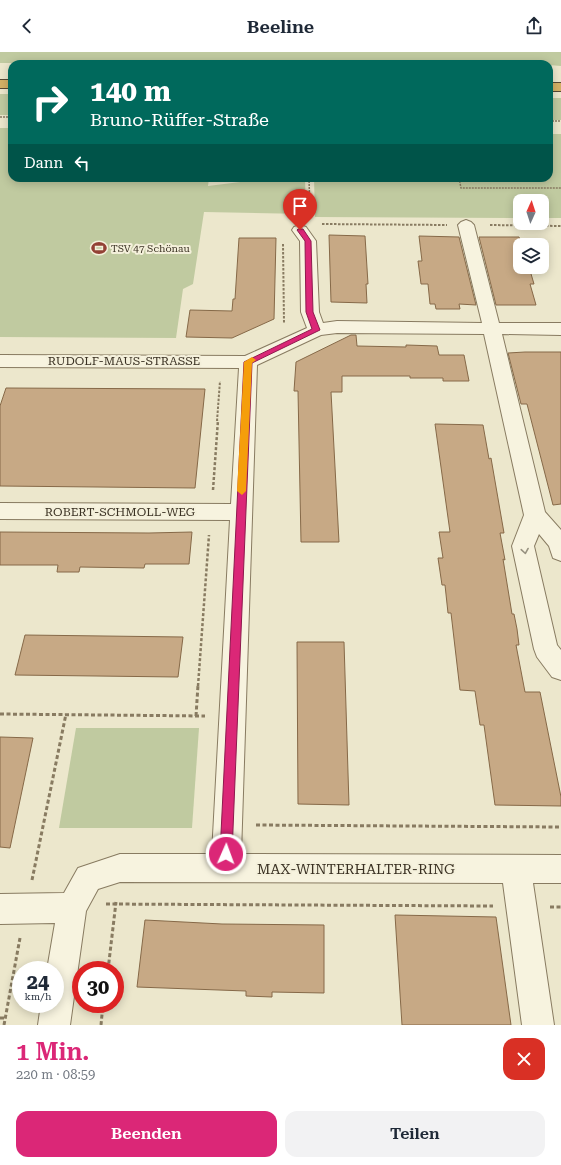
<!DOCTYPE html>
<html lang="de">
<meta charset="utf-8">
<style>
:root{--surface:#fff;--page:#f2f2f3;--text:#1f2937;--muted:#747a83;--accent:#db2777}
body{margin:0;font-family:"Roboto Serif",serif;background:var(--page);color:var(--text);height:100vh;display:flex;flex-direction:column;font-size:15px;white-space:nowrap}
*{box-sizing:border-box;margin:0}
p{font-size:13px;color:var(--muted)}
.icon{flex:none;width:22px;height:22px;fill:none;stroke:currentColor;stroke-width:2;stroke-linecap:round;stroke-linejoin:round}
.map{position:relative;height:973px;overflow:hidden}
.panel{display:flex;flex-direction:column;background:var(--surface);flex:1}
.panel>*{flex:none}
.hud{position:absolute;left:8px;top:8px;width:545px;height:122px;border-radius:12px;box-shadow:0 2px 10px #0003;background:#00695c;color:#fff;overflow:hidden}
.needle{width:26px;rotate:3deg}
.buttons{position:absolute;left:513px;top:142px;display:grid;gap:8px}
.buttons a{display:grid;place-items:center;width:36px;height:36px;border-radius:8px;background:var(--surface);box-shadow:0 2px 10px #0003;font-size:20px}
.speed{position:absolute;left:12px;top:909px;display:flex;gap:8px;font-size:20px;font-weight:700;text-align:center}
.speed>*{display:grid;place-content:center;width:52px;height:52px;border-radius:50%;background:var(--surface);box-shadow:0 2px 10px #0003;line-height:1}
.speed small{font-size:10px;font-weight:400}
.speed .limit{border:6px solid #d22;background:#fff;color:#111}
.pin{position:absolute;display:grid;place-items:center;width:34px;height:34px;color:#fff;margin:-41px -17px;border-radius:50% 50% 50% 0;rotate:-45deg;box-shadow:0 0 4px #0007}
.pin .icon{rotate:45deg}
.me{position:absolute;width:44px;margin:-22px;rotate:2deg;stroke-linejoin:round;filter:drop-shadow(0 0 3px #0008)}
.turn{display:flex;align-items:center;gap:14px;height:84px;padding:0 16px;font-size:18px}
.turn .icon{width:52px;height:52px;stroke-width:2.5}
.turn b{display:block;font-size:28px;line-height:34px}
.then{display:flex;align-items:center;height:38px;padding:0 16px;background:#0003;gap:8px;font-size:15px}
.round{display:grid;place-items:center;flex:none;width:42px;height:42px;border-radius:12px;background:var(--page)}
.headline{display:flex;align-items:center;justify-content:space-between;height:68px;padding:0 16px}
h1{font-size:24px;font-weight:600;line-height:30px;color:var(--accent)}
.action{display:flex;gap:8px;margin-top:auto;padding:8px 16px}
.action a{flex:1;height:46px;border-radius:12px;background:var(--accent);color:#fff;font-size:16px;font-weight:600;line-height:46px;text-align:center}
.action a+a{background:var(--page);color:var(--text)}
header{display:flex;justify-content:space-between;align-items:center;height:52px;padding:0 16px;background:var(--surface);font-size:18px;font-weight:600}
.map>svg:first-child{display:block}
.green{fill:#c0caa0}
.building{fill:#c7a985;stroke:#866948}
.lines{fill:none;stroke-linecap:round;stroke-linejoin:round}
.street-casing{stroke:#887b61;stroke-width:2}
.highway-casing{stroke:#574934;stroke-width:2}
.path-far3{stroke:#887b61;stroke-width:1.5;stroke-dasharray:2 1;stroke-linecap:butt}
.path-far2{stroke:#887b61;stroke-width:2;stroke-dasharray:2.5 1.5;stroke-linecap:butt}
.path-far1{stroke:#887b61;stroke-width:2.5;stroke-dasharray:3 2;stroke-linecap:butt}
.path{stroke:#887b61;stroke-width:3;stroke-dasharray:4 2.5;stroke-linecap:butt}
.street{fill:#f7f3df;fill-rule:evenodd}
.highway{fill:#d3b165;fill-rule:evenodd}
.oneway{stroke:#989281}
.route{fill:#db2777;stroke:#8e194d}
.slow{fill:#f59e0b}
.labels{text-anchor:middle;stroke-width:4;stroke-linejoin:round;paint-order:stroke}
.far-poi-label{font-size:10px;fill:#3a3123;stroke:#f4f0db;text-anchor:start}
.street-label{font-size:12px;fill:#3a3123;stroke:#f4f0db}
.near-street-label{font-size:14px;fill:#3a3123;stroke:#f4f0db}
</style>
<header><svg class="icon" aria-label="back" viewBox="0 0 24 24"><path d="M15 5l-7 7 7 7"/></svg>Beeline<svg class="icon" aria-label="share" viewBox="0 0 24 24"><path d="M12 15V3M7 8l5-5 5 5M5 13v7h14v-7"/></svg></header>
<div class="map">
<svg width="561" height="973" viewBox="0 0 561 973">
<rect width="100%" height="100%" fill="#ece7cc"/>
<g class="green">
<polygon points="0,0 561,0 561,14 549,13 549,12 0,11"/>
<rect x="0" y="42" width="12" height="21"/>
<rect x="549" y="46" width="12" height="22"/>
<polygon points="0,76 12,76 12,126 209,126 208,134 272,126 305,126 306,162 204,160 193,232 183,237 176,286 0,285"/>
<polygon points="549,82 561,82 561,166 542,166 542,149 520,149 520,166 315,165 314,126 549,126"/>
<polygon points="76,676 199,676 192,776 59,776"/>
</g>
<g class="building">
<polygon points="329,183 365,184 368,232 366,232 367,251 331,250"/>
<polygon points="419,184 459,185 476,253 459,252 460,257 436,257 435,252 430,252 428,232 421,232 418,209 422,209"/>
<polygon points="479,185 519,185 522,193 520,193 520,215 529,215 534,232 530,232 536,253 496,253"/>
<polygon points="239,186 276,186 274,267 232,286 186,285 190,258 232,259 233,247 235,247"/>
<polygon points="351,283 356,283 357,294 406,295 406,293 437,294 439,303 464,303 469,329 443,329 443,326 410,326 410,324 342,324 342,340 331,340 339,490 301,490 298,339 294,339 296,310"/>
<polygon points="525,300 561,300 561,452 553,453 527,352 521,352 508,301"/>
<polygon points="6,336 205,337 195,436 0,434 0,354"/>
<polygon points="435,372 483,373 489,407 491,406 504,481 500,481 505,508 503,507 512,562 514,562 517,577 519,593 516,593 525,640 540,640 561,745 561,754 495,753 484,673 480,673 475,639 460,638 451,561 448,561 445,533 442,533 438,506 443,506 439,480 450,480"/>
<polygon points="0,480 149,481 192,480 189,512 145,512 144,516 80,515 79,520 57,520 58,513 0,513"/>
<polygon points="25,583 183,585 178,625 15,623"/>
<polygon points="297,590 344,590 349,753 298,752"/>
<polygon points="0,685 33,686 10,796 0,795"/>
<polygon points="395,863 496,865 511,973 402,973"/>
<polygon points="145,868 222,872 324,873 324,941 272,940 272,945 246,944 246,939 137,935"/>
</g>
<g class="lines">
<g class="street-casing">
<polygon id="street" points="466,168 471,170 474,173 499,271 561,271 561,283 502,282 545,460 561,478 561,509 553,506 549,494 539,482 534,494 557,593 561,598 561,628 552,625 537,605 534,597 512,494 524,463 484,282 337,281 321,283 257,313 241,802 561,803 561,831 533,831 554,973 522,973 503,831 120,830 98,837 86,859 70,973 38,973 41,952 55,952 55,918 47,918 55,871 0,872 0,842 64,841 78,816 120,802 212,802 230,468 0,467 0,451 231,452 239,316 0,315 0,303 245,304 307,276 301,260 300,189 292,178 294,175 300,173 306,175 316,189 319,260 323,271 337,269 482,271 458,173 461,170"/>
</g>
<g class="highway-casing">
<g id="highway">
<rect x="0" y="28" width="12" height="8"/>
<rect x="549" y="31" width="12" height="8"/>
</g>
</g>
<g class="path-far3">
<polyline points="0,65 12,65"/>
<polyline points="549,69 561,69"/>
<polyline points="309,126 310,162"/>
<polyline points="459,126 461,136 561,136"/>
</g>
<g class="path-far2">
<polyline points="322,172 447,173"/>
<polyline points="490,173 561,174"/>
<polyline points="283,192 284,271"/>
<polyline points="217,369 220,329"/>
</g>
<g class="path-far1">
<polyline points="213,438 218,368"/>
<polyline points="198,634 209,483"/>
</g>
<g class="path">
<polyline points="0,662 205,664"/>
<polyline points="196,664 198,633"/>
<polyline points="256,773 561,775"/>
<polyline points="32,828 66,662"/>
<polyline points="106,852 493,854"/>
<polyline points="550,855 561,855"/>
<polyline points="108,918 116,850"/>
<polyline points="0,966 5,966"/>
<polyline points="4,973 20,886"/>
<polyline points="101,973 103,952"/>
</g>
<use href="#street" class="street"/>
<use href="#highway" class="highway"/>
</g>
<defs><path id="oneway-chevron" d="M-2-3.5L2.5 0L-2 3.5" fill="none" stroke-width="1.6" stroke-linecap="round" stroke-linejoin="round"/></defs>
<use class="oneway" href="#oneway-chevron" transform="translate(525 499) rotate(81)"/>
<polygon class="route" points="298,177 303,177 311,189 313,260 320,278 252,311 232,802 231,806 226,808 222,806 220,802 244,310 312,277 306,260 305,189 297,178"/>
<polygon class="slow" points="252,305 256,308 252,311 246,439 242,443 237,439 244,310"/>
<defs>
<g id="stadium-bare" transform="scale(1.2)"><path d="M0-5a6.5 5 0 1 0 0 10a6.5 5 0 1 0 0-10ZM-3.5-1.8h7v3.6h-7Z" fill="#934135" stroke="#f4f0db" stroke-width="2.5" paint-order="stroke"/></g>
</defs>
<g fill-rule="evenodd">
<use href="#stadium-bare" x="99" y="196"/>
</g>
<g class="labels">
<g class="far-poi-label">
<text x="111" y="200">TSV 47 Schönau</text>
</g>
<g class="street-label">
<text x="124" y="313">RUDOLF-MAUS-STRASSE</text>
<text x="120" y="464">ROBERT-SCHMOLL-WEG</text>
</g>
<g class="near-street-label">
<text x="356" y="822">MAX-WINTERHALTER-RING</text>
</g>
</g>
</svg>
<div class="buttons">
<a><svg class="needle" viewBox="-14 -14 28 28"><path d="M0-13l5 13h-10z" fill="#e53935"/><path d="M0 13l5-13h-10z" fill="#747a83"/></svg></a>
<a><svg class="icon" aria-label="layers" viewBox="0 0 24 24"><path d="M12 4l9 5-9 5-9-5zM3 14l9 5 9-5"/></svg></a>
</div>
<div class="speed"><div>24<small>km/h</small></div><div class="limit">30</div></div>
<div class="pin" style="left:300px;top:178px;background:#d93025"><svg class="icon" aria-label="arrive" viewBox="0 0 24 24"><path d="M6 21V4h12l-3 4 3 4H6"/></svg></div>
<svg class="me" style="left:226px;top:802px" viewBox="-20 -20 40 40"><circle r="17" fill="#db2777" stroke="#fff" stroke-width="3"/><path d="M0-11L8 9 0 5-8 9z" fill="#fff"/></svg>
<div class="hud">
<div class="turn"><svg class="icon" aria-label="right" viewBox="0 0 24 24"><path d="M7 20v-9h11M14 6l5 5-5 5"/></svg><div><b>140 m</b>Bruno-Rüffer-Straße</div></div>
<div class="then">Dann<svg class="icon" aria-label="left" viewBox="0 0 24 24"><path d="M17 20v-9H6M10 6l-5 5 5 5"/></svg></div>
</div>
</div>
<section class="panel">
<div class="headline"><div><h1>1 Min.</h1><p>220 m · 08:59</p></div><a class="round" style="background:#d93025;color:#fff"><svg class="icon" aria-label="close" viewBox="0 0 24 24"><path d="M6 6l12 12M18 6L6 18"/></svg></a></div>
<div class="action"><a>Beenden</a><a>Teilen</a></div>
</section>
